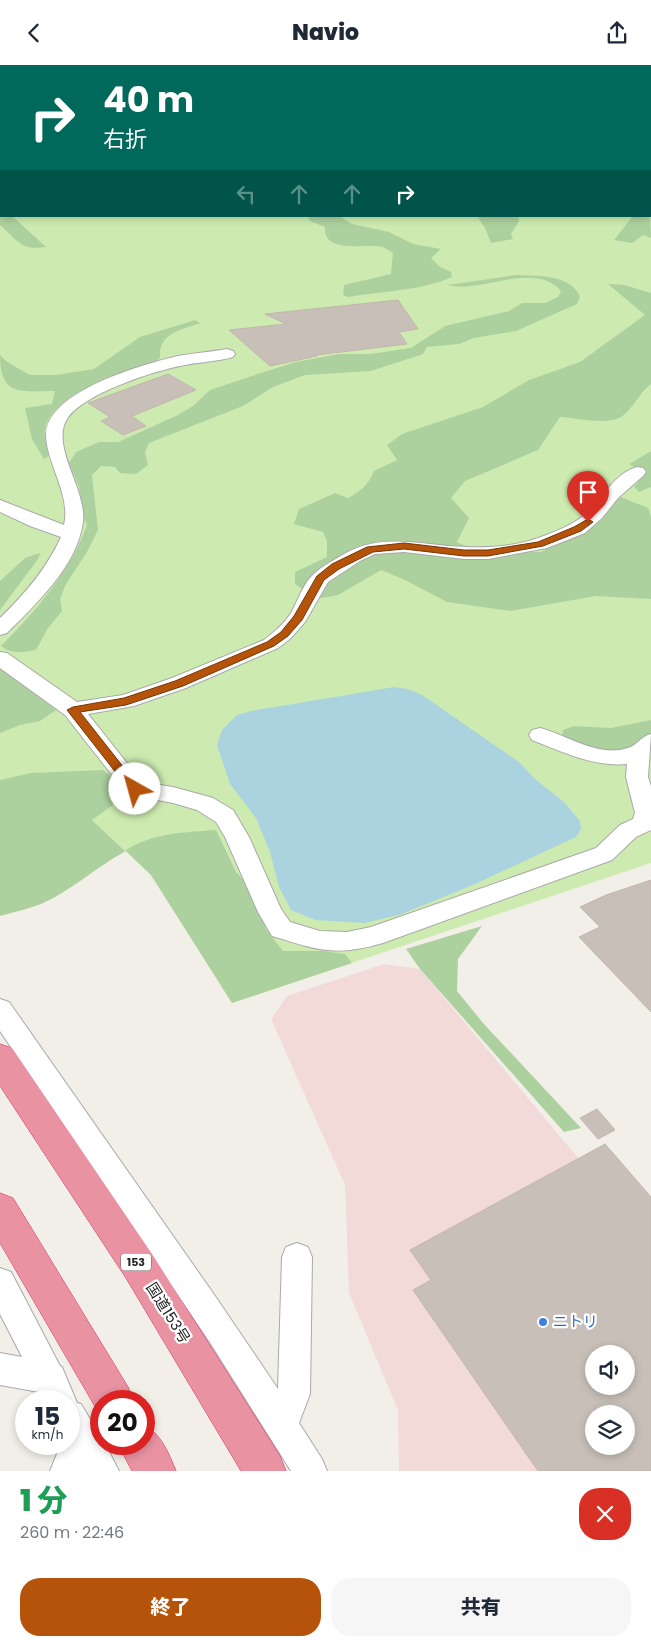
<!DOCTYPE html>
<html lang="ja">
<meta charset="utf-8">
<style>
:root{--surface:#fff;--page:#f6f6f7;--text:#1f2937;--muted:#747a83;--accent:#b45309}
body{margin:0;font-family:Poppins,"Noto Sans JP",sans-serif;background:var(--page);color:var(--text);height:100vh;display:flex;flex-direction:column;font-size:19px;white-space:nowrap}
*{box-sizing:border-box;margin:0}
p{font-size:16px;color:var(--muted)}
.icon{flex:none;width:28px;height:28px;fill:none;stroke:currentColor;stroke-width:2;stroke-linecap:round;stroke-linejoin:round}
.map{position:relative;height:1406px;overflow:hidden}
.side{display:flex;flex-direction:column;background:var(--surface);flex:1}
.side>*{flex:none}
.guide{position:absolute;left:0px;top:0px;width:651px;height:152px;box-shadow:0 2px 8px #0003;background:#00695c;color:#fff;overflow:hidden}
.fabs{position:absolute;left:585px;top:1280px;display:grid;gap:10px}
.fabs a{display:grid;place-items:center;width:50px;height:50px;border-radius:50%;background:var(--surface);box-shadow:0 2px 8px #0003;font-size:25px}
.speed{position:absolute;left:15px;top:1325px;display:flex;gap:10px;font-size:25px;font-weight:700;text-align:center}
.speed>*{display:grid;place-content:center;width:65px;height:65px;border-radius:50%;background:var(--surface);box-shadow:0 2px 8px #0003;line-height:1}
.speed small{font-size:12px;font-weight:400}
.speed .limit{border:8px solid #d22;background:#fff;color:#111}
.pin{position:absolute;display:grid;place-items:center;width:42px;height:42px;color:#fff;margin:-51px -21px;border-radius:50% 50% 50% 0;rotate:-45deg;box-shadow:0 0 5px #0007}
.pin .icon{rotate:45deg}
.me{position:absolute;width:55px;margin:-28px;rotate:322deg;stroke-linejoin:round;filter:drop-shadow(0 0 4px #0008)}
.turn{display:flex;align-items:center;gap:18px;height:105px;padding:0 20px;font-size:22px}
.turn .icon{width:65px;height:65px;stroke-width:2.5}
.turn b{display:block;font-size:35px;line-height:42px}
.lanes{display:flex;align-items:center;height:48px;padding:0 20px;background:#0003;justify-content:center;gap:25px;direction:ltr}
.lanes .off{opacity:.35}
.round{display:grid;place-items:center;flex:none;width:52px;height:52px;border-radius:20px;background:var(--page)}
.headline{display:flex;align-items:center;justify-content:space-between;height:85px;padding:0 20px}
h1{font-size:30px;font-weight:800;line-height:38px;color:#1e9e55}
.action{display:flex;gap:10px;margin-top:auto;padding:10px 20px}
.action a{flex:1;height:58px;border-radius:20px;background:var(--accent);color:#fff;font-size:20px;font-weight:800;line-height:58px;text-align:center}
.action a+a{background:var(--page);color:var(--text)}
header{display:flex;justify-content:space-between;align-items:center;height:65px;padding:0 20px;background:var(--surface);font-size:22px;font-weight:800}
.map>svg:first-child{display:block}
.commercial{fill:#f2dad9;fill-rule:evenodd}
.grass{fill:#cdebb0}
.forest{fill:#add19e}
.water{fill:#aad3df}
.building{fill:#c7bfb8;stroke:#c4b6ab;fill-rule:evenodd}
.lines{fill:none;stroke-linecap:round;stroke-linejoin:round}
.minor-casing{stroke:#a9a9a9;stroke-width:2}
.highway-casing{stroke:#dc2a67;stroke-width:1}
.minor{fill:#fff;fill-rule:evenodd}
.highway{fill:#e892a2;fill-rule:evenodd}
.route{fill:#b45309;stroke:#753606}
.shop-dot{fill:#3f7fe0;stroke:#fff;stroke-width:2}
.labels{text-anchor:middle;stroke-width:4.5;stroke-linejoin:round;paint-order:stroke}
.shield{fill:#fff;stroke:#646464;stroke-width:1}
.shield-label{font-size:11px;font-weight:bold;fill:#222}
.near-street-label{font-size:15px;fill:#222;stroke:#fff}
.near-shop-label{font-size:15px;fill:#366cbe;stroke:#fff;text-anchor:start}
</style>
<header><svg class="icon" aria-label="back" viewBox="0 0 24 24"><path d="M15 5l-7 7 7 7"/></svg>Navio<svg class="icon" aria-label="share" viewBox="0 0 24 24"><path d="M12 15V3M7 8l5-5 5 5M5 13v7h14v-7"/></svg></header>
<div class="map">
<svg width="651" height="1406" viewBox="0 0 651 1406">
<rect width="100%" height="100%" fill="#f2efe9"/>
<path class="commercial" d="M384,899L420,904L651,1180V1406H399L398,1345L349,1228L345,1120L271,954L287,931ZM594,1289H626V1321H594ZM594,1349H626V1381H594Z"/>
<polygon class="grass" points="0,0 223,0 1,1 1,151 650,151 650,1 621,1 651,0 651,798 232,938 151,810 92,755 0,773"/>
<g class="forest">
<path d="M0,142L1,151H12L46,182C20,186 18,175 0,160Z"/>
<polygon points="650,143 651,173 643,170 632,178 614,175 633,151 650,151"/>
<path d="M308,151H339L352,159L389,167L413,179L441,184L431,193L440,202L451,207L452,212C420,226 383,226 348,232L343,230L344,220L391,209L393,188C390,186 386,183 382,182C366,178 323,190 325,162L310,156Z"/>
<polygon points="477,151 518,151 519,156 511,169 513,174 491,178 485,163"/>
<path d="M516,210C538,211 571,209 580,232L577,239L516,266L474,273L459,279L427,282L423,289L371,306L305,310L273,322L243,341L149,378L145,387L148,400L136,409L120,408L115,402L101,401L92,410L98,465L87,487L66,519L60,534L62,546L48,563L36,585C23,587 12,590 1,581C35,547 70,507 87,460L84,454L79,422L69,398L76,387L99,377H118L178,350L193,341L210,325L264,307L296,297L339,289H370L411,283L445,261L509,246L522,238H545L558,232L561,226C535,195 480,229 448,220Z"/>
<path d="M608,219L624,220L651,228V319C640,327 635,340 625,349C612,362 577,353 560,352L538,385L465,416L451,433L469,453L457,477L479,487H541L588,462L621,432L648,443L651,451V534L596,531L510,546L447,537L403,514L381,505L338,530L317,534L295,519V507L327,492V476L323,467L294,459L299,444L335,428L348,433C361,426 368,420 374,406L397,395L387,380L402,369L483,342L529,315L580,297L645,250Z"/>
<path d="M195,255L200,258C181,265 158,268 160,293L154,298C122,310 63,324 47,357C42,367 46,380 49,391L44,394L32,374L25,343L52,339L55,326C22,326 0,333 0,290L7,297L30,310H56L94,304L140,272Z"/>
<polygon points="651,386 651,422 639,427 634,422 645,409 629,399"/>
<polygon points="40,488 38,494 0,545 0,516 25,493"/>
<polygon points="0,602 56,645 40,656 20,660 0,668"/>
<polygon points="651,655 651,679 621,691 562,672 563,665 574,661 611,663"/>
<path d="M103,705L127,724L117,737L92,755L125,786C150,768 186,767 216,765L236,807L251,823L266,864L283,886H323L345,889L352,898L232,938L151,810L126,786C96,802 71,826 41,839C28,844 13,847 0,851V715L31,708Z"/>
<polygon points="482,861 458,894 457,926 483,958 581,1063 564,1067 420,904 406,884"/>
</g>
<polygon class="water" points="394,622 408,624 422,630 519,697 535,714 564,737 580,756 581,764 576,772 473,820 402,849 365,858 315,855 291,845 279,822 270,787 256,753 230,719 217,680 222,665 237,650 251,646"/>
<g class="building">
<polygon points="398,235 418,264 399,267 407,279 316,290 317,291 270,301 229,265 286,259 265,249"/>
<polygon points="168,309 196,325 132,351 146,361 123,370 101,356 110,352 88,338"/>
<polygon points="651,815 651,947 579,872 600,862 580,842 606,830"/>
<polygon points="597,1044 615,1065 598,1074 580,1053"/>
<path d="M605,1079L651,1132V1406H538L413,1225L431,1215L410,1185ZM594,1289H626V1321H594ZM594,1349H626V1381H594Z"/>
</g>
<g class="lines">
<g class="minor-casing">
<g id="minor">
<rect x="0" y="19" width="1" height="6"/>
<polygon points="0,45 1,46 1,53 0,53"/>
<path d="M227,284L233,286L235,289L233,292C215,297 197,297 180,301C151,307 83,329 67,354C50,381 87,425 83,457C77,501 37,538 7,568L0,570V553C25,529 47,503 61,472L30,461L0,447V435L64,460C71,431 48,401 46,372C43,327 144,299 178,291C194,288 211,287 227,284Z"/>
<path d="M637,402L643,403L646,407L643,411L618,433L602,453L585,468L547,483L488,494H464L404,487L375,489L360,496L328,517L305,557L291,573L278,583L186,623L134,641L88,649L142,717L173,722L213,733L233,745L249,772L281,844L290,857L320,866L347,867L371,862L596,783L620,760L633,754L635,748L626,712L627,699C594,702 562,687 532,675L529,670L532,665L540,663C567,670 599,693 628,683C638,680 640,672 651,669L648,712L651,721V765L636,772L612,795L383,878C335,892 318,885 272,871L258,847L225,772L216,757L197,745L173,738L127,729L65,650L0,603V587L7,588L77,637L123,630L172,613L264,575C274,567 284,559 291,548C298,536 303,518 314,509C322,501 336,494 346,488C384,467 424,481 465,482C489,483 518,481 541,472C559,465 576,459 590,445C603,431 617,407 637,402Z"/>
<polygon points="0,934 9,937 215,1231 278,1324 282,1192 286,1182 297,1178 308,1182 312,1192 310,1329 299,1358 322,1394 327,1406 291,1406 211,1279 0,966"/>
<polygon points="0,1203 11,1207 60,1301 62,1302 77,1338 81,1339 101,1373 101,1379 105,1379 119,1406 50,1406 61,1379 69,1379 69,1336 44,1336 39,1327 0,1320 0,1288 22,1292 0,1249"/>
</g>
</g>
<g class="highway-casing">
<g id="highway">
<polygon points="0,979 12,983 152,1189 280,1391 286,1406 241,1406 126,1213 0,1021"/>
<polygon points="0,1128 13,1133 128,1322 134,1336 101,1336 101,1350 100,1350 0,1178"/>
<path d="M144,1360C161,1368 169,1389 176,1406H132L118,1379H144Z"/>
</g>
</g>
<use href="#minor" class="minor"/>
<use href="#highway" class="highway"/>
</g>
<polygon class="route" points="588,454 593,457 581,466 543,481 488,491 464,491 404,484 373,487 339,504 324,515 302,555 288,571 274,581 183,621 126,640 80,647 139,722 141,724 139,727 131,727 67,645 73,642 124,633 175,616 267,577 281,567 294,551 317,511 332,499 367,482 404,478 464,485 488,485 538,477 574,462"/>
<circle class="shop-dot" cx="543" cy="1257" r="5"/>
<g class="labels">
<rect class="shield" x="121" y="1188.5" width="30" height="17" rx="4"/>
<g class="shield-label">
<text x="136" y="1201">153</text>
</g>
<g class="near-street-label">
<text transform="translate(168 1248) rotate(58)" y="5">国道153号</text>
</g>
<g class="near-shop-label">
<text x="553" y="1262">ニトリ</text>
</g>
</g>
</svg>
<div class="fabs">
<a><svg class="icon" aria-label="sound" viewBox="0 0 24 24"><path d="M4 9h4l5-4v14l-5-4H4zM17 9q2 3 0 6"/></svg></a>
<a><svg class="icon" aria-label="layers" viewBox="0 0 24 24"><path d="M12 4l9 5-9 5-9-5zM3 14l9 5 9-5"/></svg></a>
</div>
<div class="speed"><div>15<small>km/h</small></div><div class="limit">20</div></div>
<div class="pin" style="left:588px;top:457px;background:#d93025"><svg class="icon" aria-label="arrive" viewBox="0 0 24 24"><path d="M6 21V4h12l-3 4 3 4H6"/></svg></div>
<svg class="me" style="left:135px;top:724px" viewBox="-20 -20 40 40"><circle r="19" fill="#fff"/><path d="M0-13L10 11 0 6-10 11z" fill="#b45309"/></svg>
<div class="guide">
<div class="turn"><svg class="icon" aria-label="right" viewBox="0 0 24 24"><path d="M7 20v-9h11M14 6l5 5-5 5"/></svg><div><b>40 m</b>右折</div></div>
<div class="lanes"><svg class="icon off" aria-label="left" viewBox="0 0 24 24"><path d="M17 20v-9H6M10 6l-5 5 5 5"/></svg><svg class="icon off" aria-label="ahead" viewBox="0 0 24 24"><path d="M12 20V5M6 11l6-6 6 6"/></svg><svg class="icon off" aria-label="ahead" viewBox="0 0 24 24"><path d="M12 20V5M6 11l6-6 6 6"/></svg><svg class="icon" aria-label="right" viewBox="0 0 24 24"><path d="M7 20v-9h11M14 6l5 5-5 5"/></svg></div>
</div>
</div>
<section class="side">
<div class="headline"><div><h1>1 分</h1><p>260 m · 22:46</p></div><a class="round" style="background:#d93025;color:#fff"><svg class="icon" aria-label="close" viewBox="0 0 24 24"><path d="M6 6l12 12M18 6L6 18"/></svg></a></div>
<div class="action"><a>終了</a><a>共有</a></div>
</section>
